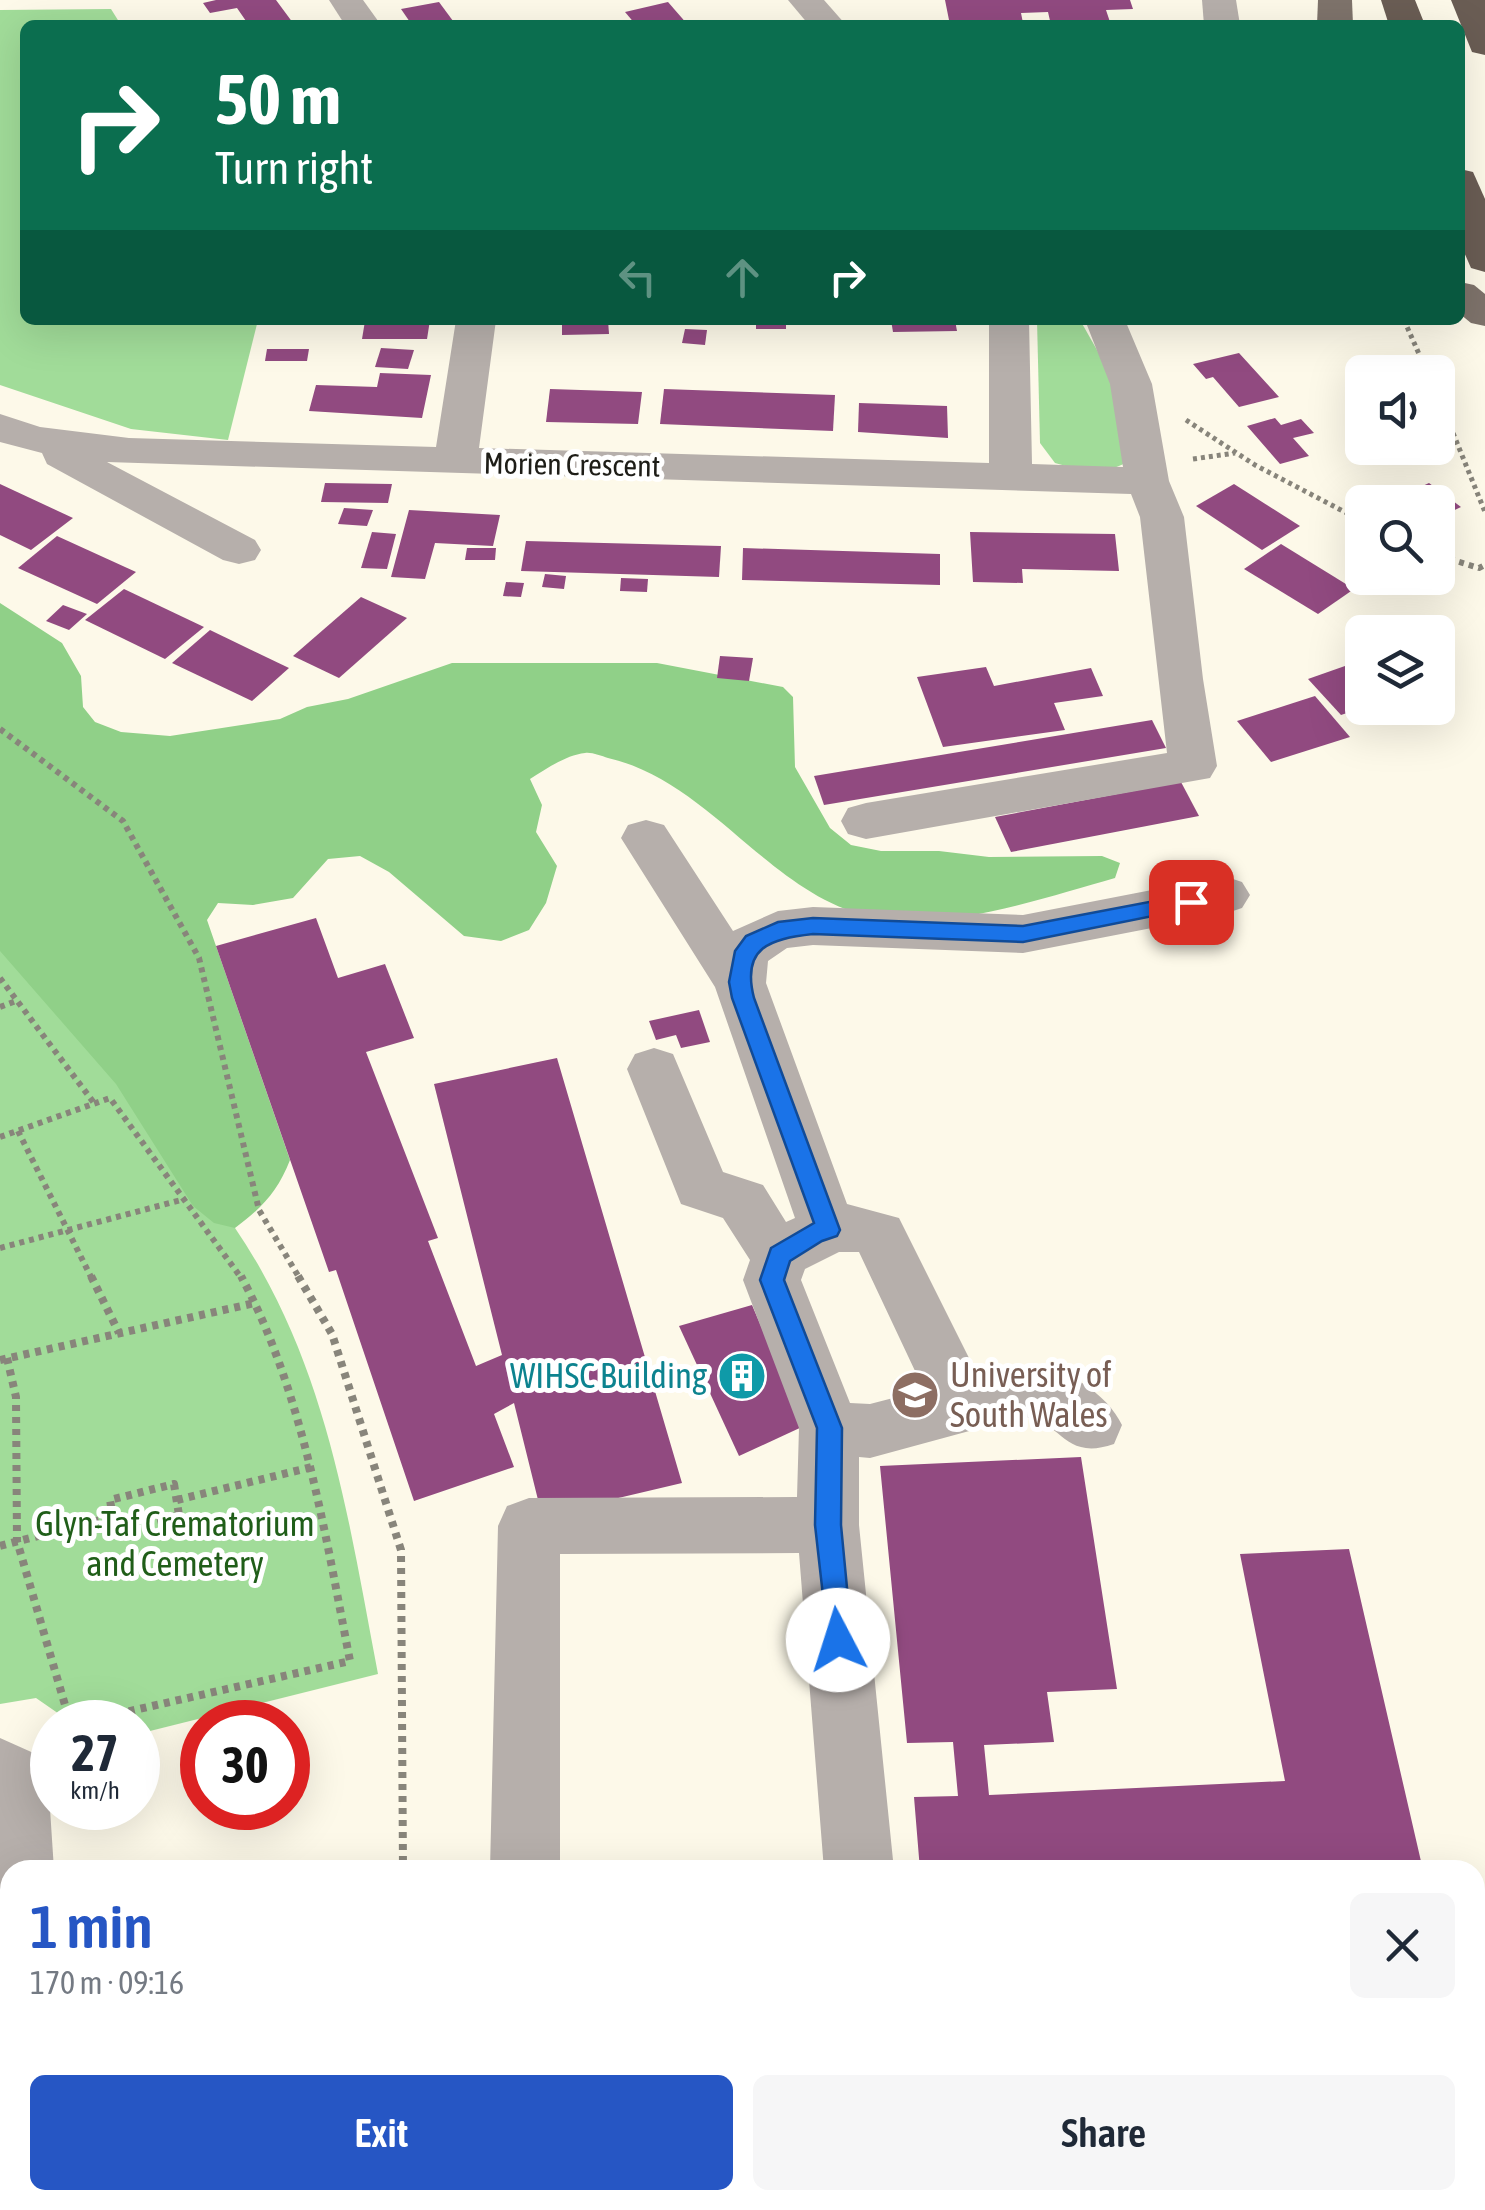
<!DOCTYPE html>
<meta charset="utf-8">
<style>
:root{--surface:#fff;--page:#f6f6f7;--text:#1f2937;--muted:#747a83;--accent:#2656c4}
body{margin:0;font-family:"Asap Condensed",sans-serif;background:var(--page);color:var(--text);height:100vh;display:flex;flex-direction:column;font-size:38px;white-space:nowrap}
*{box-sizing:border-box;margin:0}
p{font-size:32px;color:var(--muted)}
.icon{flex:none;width:55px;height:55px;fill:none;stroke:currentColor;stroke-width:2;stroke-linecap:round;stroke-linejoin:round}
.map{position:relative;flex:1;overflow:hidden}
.details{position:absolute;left:0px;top:1860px;width:1485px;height:350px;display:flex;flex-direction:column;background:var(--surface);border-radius:30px 30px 0 0;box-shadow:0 10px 40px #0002}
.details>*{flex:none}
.guide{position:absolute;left:20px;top:20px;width:1445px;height:305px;border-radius:15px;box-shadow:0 10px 40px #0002;background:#0b6e4f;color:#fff;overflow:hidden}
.buttons{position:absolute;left:1345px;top:355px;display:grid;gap:20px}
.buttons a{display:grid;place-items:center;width:110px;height:110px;border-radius:15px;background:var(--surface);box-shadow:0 10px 40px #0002;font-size:50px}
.speed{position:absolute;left:30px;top:1700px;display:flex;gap:20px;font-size:50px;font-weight:700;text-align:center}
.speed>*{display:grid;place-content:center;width:130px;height:130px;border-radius:50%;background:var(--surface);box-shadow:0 10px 40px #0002;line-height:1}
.speed small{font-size:25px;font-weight:400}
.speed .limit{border:15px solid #d22;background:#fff;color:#111}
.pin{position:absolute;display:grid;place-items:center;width:85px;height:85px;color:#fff;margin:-42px;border-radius:20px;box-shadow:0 5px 15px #0006}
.me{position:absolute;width:110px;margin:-55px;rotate:355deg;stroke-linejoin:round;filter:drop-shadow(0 0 8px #0008)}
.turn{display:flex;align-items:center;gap:35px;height:210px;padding:0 30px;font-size:45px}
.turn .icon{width:130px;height:130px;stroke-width:2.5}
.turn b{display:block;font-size:70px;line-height:85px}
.lanes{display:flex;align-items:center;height:95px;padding:0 30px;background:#0003;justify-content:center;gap:50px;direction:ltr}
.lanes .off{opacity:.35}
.round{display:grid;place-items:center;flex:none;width:105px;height:105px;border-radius:15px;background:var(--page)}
.headline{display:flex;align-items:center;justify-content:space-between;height:170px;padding:0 30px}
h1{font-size:60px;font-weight:600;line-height:75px;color:var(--accent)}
.cta{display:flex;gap:20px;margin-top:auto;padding:20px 30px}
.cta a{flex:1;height:115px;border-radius:15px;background:var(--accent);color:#fff;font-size:40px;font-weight:600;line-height:115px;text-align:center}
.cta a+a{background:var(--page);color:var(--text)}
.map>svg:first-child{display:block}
.green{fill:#a1dc99}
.forest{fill:#90d088}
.building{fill:#914a80}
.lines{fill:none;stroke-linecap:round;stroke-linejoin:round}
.path-far2{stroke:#88857b;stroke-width:5;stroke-dasharray:4 4;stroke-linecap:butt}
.path-far1{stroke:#88857b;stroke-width:6;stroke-dasharray:5 5;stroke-linecap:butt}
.path{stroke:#88857b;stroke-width:8;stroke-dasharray:6 6;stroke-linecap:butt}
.minor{fill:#b6afab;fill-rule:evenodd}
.major{fill:#7e736b;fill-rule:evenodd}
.highway{fill:#6a5d54;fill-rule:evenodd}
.route{fill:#1a73e8;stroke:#114b97;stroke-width:2.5}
.labels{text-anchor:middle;stroke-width:10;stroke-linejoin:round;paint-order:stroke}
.far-street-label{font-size:30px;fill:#1e1d17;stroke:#fff}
.education-label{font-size:35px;fill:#785e54;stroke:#fff;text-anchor:start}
.culture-label{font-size:35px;fill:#0d838f;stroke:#fff;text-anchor:end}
.park-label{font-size:35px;fill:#205e19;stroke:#fff}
</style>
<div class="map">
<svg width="1485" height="2210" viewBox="0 0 1485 2210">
<rect width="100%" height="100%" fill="#fdf9e9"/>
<g class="green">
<polygon points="111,9 121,25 25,25 25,320 258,320 228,440 131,429 0,385 0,10"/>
<path d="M1037,320H1080L1118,387L1129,461C1103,476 1083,471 1055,463L1040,443Z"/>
<path d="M0,775L235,1228C327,1363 348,1517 378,1674L138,1734V1722H64L62,1716L36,1698L0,1704Z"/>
</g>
<path class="forest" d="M0,603L62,643L81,676L83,707L95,722L121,732L170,736L280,719L307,707L348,699L452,663H657L783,687L793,697L795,767L830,828L851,845L881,851H939L989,857L1102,856L1120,863L1115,878C1044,898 939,934 867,916C767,891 709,781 608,758C601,756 592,752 585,753C566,755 546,769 530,779L542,805L536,832L557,866L546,903L529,930L501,941L464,936L389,872L360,856L328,859L293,898L253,905L218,903L207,920L290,1160C278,1191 262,1208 235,1228L214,1223L193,1206L116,1084L0,951Z"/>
<g class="building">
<polygon points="216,0 276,0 293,23 237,25 246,21 237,8 210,13 203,3"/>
<polygon points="945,0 1130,0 1133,9 1106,10 1111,25 1051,25 1048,12 1021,13 1023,23 950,25"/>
<polygon points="439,2 456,25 412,25 401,9"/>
<polygon points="668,2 688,25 636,25 625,12"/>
<polygon points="430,320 427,339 362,339 365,321"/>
<polygon points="562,320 608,320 609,334 562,335"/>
<rect x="756" y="320" width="30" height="9"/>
<polygon points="891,320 955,320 957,331 893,332"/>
<polygon points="685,329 707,330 705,345 682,343"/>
<polygon points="381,348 414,350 408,369 375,367"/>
<polygon points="267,349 309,349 307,361 265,361"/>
<polygon points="1239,353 1279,397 1239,407 1213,377 1206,379 1193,364"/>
<polygon points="380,373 431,375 422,418 309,411 316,385 377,387"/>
<polygon points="550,389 642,392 638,424 546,422"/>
<polygon points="664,389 835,395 833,431 660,424"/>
<polygon points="859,403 947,406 948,438 858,432"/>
<polygon points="1275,418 1281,425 1301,419 1314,433 1293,438 1309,456 1280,464 1247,426"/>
<polygon points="325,483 392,484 388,503 321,502"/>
<polygon points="1429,483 1461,507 1438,518 1438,502 1388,502"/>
<polygon points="0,484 73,518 31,550 0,535"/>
<polygon points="1234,484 1300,526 1262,550 1196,506"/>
<polygon points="344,508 373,510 367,526 338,524"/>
<polygon points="409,510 500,515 493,546 435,543 425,579 391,577"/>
<polygon points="372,532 396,534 387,569 361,568"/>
<polygon points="970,532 1115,534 1119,571 1022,569 1023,583 973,582"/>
<polygon points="57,536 136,572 97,604 18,568"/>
<polygon points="526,541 721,546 719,577 521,571"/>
<polygon points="1281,544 1354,589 1318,614 1244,569"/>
<polygon points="467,548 496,548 495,560 465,560"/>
<polygon points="743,548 940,554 940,585 742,580"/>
<polygon points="545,574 566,576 564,589 542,587"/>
<polygon points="621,578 648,579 647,592 620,591"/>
<polygon points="506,582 524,583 521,597 503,596"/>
<polygon points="124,589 204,627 165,659 85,620"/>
<polygon points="361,597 407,618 339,678 293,656"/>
<polygon points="63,605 87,614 69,630 46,621"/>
<polygon points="210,630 289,668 252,701 172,663"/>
<polygon points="720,656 753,658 749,681 717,678"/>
<polygon points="1362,660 1362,708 1341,715 1308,679"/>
<polygon points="986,667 994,686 1091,668 1103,696 1054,703 1065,730 943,747 917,677"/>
<polygon points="1315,696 1350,737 1271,762 1237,721"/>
<polygon points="1152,720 1166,748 824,805 814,776"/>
<polygon points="1181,782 1199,816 1011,852 995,817"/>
<polygon points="316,918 338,978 385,964 414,1038 366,1052 438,1238 428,1241 476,1366 502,1355 434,1084 557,1058 682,1483 542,1516 514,1403 494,1414 514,1467 414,1501 336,1270 329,1272 216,946"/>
<polygon points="699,1010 710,1042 681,1048 676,1035 656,1040 649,1021"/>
<polygon points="752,1305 804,1426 739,1456 679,1326"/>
<polygon points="1081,1457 1117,1689 1047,1692 1054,1742 984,1745 989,1795 1285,1781 1240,1554 1349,1549 1423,1870 920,1870 914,1797 958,1796 953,1742 907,1743 880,1466"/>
<polygon points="962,2200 1372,2200 1374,2210 963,2210"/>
</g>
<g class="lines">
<g class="path-far2">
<polyline points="1404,320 1427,372"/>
<polyline points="1438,396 1485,512"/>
<polyline points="1186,420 1255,465 1362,521"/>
<polyline points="1193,459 1235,453"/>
<polyline points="1438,555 1448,558"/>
</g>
<g class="path-far1">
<polyline points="1440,556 1479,568 1485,565"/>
<polyline points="0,729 123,821 199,958 259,1210 300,1279"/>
<polyline points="0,978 94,1103"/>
<polyline points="0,1007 16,1001"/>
<polyline points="18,1131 92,1279"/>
<polyline points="0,1137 110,1098 242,1279"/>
<polyline points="0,1248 181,1200"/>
</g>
<g class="path">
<polyline points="91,1276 119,1333"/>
<polyline points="298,1276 332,1334 401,1550 403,1870"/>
<polyline points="7,1358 16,1397 17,1541 70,1722"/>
<polyline points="0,1360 255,1303"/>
<polygon points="174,1484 179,1515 115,1530 110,1500"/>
<polyline points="177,1500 312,1467"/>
<polyline points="0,1546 112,1517"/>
<path d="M82,1722L350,1661C325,1533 303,1392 241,1276"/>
<polyline points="423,2200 424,2210"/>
</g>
<g class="minor">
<polygon points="329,0 363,0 381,25 345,25"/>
<polygon points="788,0 824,0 846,25 809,25"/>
<polygon points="1202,0 1236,0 1240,25 1204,25"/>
<polygon points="456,320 496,320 479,448 989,463 989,320 1029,320 1032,464 1123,467 1110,384 1085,320 1125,320 1152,384 1169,481 1184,517 1203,679 1217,766 1210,778 866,839 848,834 841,821 848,808 866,803 1167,753 1140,517 1131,494 107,462 255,540 261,550 255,560 239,564 223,560 47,464 42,453 0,442 0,414 40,427 129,438 436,447"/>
<path d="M646,820L664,825L733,931L778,911L813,907L1023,915L1224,876L1242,882L1250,895L1242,908L1224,914L1023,953L813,945L787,948L768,961L766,983L847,1204L899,1218L978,1376C993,1372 1009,1366 1025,1365C1062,1364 1107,1393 1122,1425L1114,1444C1062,1462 1063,1419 1021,1417L870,1458L859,1457V1525L894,1870H824L799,1553L560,1554V1870H490L498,1526L507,1506L529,1498L797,1497L799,1428L743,1280L750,1260L723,1218L681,1204L627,1069L635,1054L654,1048L673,1054L723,1172L763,1185L786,1222L795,1218L715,987L621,838L628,825ZM839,1252H859L924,1390L870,1404L850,1403L801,1280L805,1269Z"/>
<polygon points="0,1738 38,1755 48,1778 54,1870 10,1870 10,1900 0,1896"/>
<polygon points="10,2184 10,2200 79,2200 80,2210 4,2210 3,2200"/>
<rect x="483" y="2200" width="76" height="10"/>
<polygon points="860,2200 936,2200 937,2210 861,2210"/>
</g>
<g class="major">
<polygon points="1318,0 1352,0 1353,25 1317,25"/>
<polygon points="1460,282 1474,285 1485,294 1485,326 1471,323 1460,314"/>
</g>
<g class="highway">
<polygon points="1381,0 1415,0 1425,25 1389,25"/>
<polygon points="1451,0 1485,0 1485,55 1472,52"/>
<polygon points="1460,169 1473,172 1485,199 1485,272 1471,268 1460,243"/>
</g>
</g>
<path class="route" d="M1191,894L1201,902L1198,907L1023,942L813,934C770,939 741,947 754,998L840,1230L837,1236L822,1241L790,1261L784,1280L842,1428L841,1525L852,1640L848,1649L838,1652L829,1649L815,1525L817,1428L760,1280L771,1248L814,1223L732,998L729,982L735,951L746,936L778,922L813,918L1023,926Z"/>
<defs>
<g id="building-disc" transform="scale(2.5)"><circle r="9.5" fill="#0f9aa8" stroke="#fff"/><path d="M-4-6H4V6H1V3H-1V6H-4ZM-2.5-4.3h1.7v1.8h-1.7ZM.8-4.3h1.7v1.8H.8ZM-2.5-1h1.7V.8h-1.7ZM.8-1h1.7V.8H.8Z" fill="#fff"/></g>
<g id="university-disc" transform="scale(2.5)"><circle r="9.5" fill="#8d6e63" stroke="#fff"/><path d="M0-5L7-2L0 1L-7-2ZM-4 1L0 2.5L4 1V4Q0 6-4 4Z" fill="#fff"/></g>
</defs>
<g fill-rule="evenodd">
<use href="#building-disc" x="742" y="1376"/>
<use href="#university-disc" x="915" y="1395"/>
</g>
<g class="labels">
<g class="far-street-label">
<text transform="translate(572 465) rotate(1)" y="10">Morien Crescent</text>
</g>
<g class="education-label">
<text x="950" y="1387">University of<tspan x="950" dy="40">South Wales</tspan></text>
</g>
<g class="culture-label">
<text x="707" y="1388">WIHSC Building</text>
</g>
<g class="park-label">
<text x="175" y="1536">Glyn-Taf Crematorium<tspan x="175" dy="40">and Cemetery</tspan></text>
</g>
</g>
</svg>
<div class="buttons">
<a><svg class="icon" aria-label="sound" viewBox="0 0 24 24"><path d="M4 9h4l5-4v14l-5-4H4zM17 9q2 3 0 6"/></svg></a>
<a><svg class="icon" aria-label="search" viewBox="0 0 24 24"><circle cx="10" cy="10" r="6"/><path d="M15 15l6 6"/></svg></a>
<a><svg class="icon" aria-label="layers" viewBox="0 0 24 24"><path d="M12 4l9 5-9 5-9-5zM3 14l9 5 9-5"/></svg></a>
</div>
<div class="speed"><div>27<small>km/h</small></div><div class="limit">30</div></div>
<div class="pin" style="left:1191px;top:902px;background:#d93025"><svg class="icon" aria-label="arrive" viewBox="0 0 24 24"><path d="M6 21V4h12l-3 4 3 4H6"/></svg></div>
<svg class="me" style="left:838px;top:1640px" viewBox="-20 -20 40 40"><circle r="19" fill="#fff"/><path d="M0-13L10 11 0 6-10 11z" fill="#1a73e8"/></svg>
<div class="guide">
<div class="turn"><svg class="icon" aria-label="right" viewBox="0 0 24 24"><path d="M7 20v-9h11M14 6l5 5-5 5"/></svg><div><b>50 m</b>Turn right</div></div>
<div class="lanes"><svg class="icon off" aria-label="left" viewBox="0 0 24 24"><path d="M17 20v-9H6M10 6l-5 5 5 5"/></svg><svg class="icon off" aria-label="ahead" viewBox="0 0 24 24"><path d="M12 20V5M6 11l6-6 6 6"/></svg><svg class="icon" aria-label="right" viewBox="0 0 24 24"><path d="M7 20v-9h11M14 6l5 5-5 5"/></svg></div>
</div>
<section class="details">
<div class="headline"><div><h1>1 min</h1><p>170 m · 09:16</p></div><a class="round"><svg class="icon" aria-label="close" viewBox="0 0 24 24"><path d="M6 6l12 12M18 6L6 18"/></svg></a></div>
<div class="cta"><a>Exit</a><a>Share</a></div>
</section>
</div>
